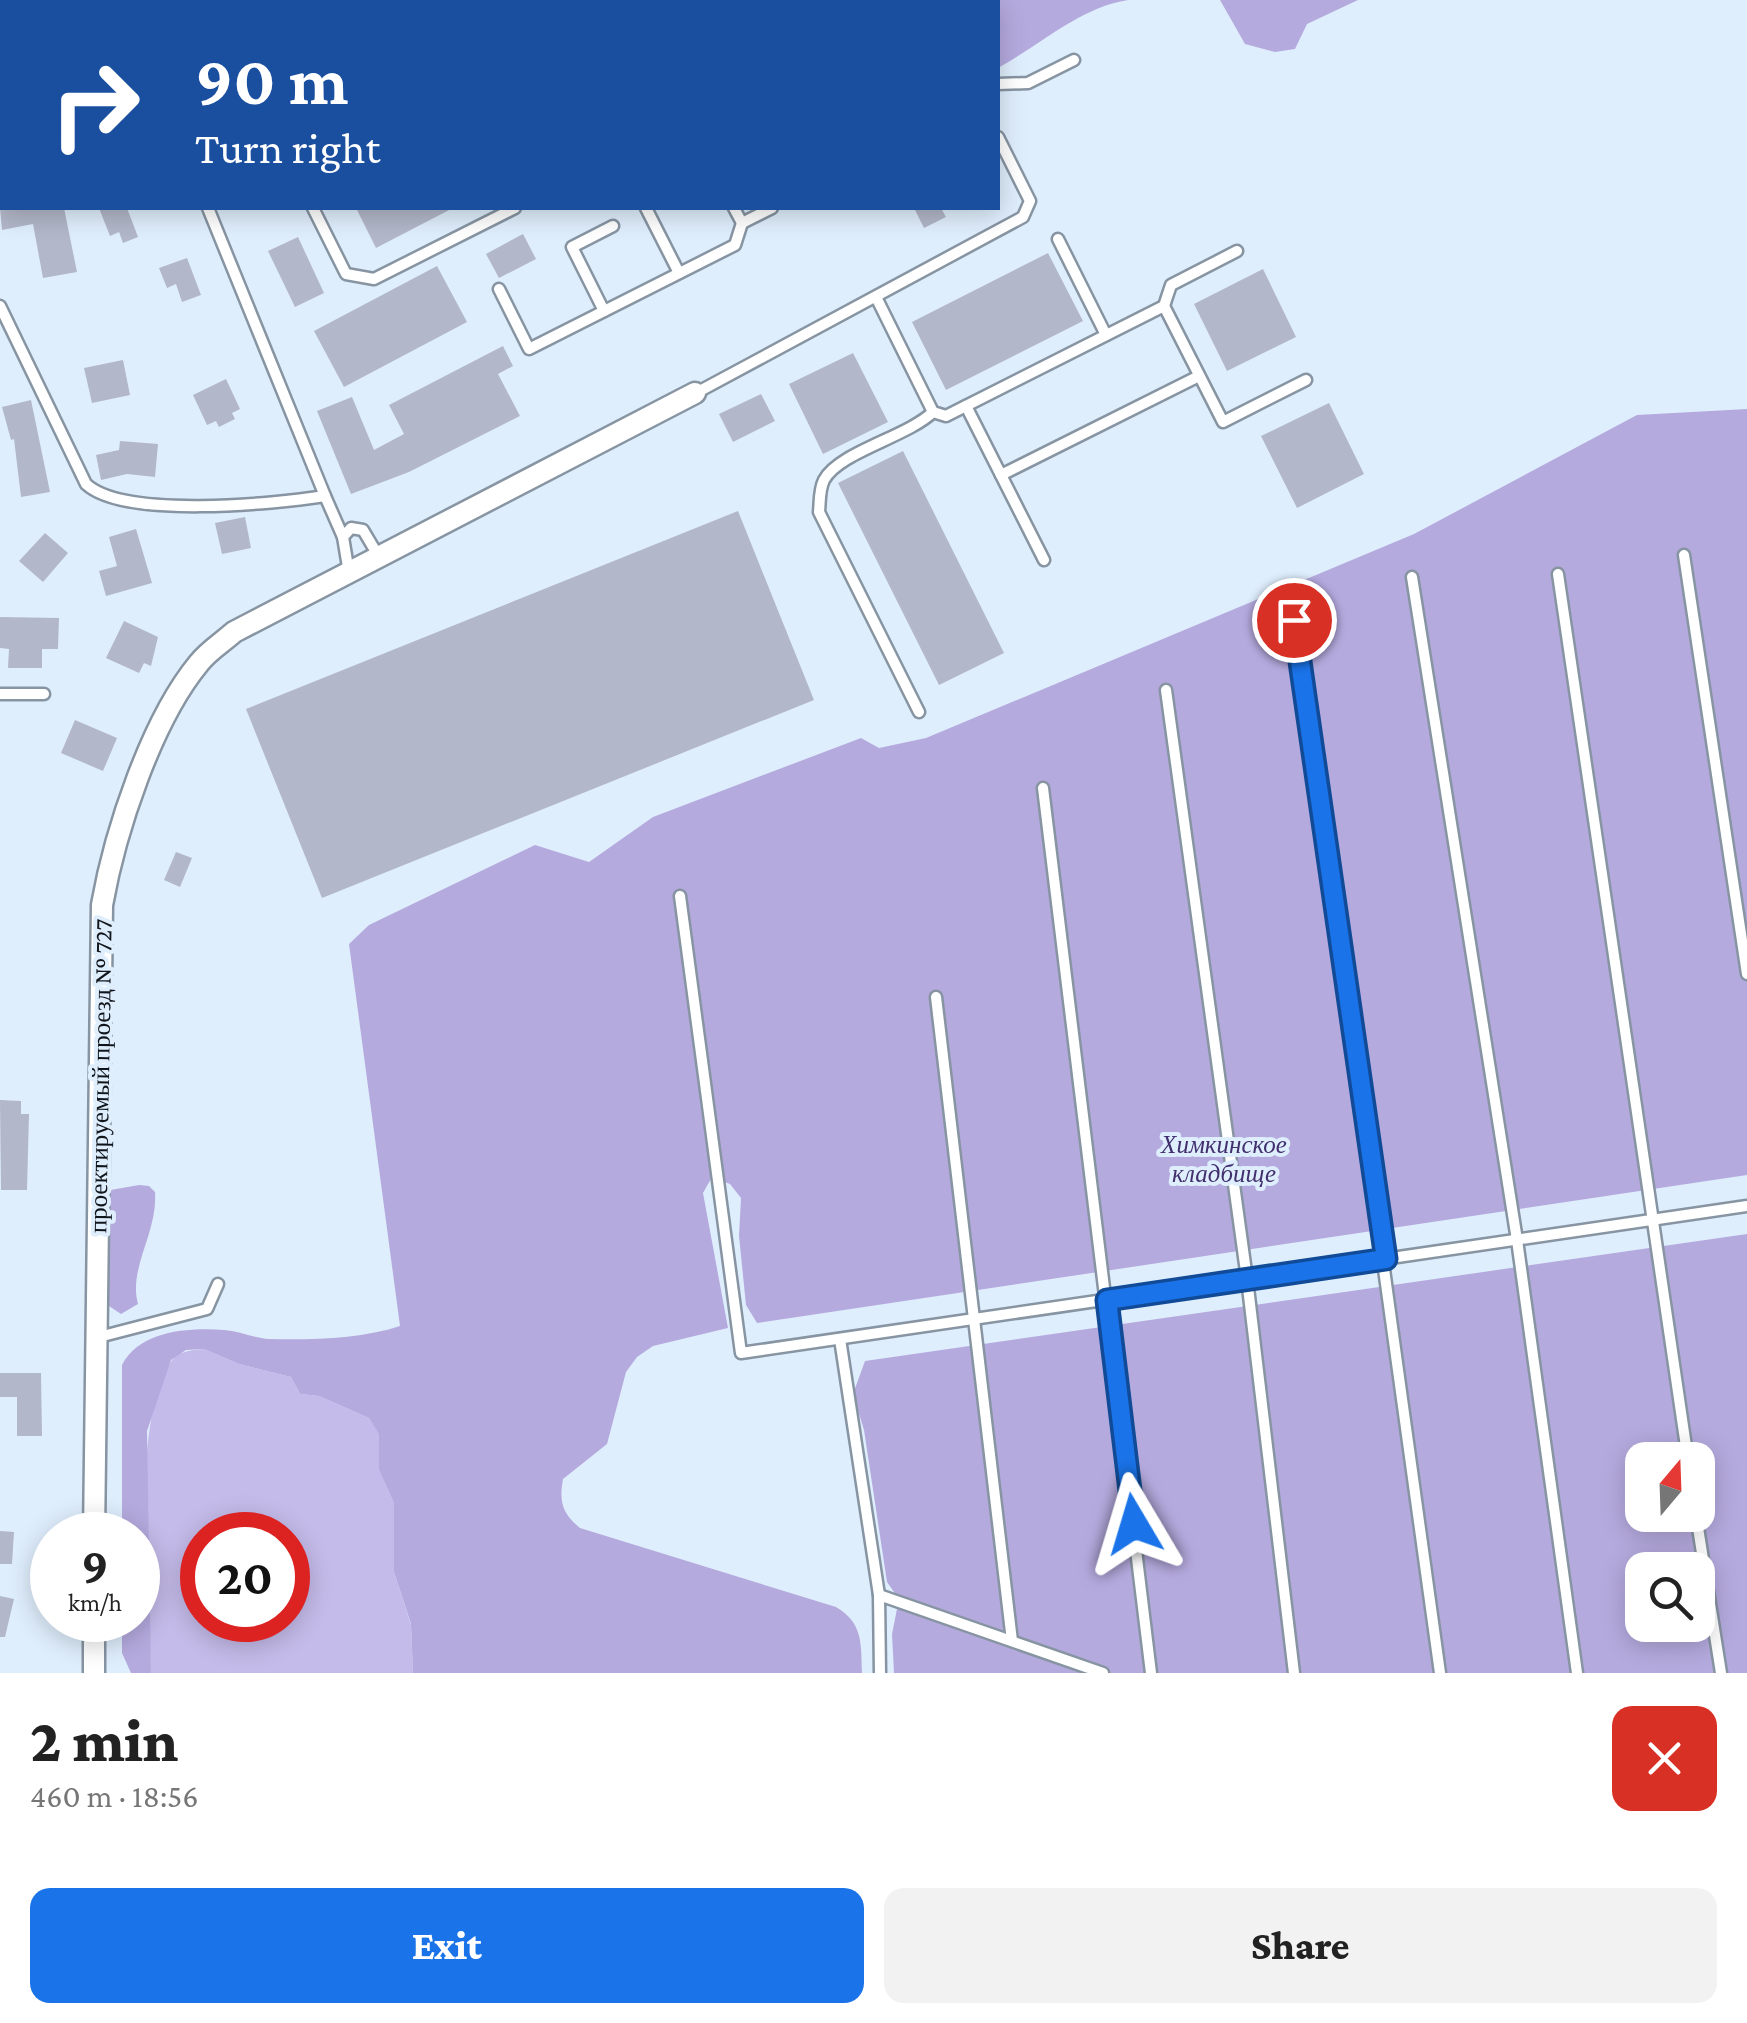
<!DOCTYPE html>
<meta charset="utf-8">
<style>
:root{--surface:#fff;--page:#f2f2f2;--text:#222;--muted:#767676;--accent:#1a73e8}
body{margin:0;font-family:"Crimson Pro",serif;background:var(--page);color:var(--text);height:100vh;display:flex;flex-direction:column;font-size:38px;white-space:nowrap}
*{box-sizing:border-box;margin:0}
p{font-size:32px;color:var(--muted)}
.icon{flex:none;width:55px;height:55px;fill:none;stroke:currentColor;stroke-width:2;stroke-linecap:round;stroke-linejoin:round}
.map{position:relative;height:1673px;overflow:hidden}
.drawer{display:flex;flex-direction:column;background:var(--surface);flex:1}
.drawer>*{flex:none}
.top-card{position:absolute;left:0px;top:0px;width:1000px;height:210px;box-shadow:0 5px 25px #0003;background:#1a4fa0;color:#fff;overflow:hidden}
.needle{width:65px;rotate:19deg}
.fabs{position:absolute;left:1625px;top:1442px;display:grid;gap:20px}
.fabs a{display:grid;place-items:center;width:90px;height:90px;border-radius:20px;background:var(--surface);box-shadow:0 5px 25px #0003;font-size:50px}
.speed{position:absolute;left:30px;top:1512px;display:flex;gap:20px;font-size:50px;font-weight:700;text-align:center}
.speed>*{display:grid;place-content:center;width:130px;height:130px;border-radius:50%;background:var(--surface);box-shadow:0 5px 25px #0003;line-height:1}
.speed small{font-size:25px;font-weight:400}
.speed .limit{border:15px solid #d22;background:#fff;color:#111}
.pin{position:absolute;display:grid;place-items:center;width:85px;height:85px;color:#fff;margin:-42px;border:5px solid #fff;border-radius:50%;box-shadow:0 2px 10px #0007}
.me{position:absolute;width:110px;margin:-55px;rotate:353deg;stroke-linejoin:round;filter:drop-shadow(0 0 8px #0008)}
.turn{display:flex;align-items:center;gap:35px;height:210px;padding:0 30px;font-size:45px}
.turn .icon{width:130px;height:130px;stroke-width:2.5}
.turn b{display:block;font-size:70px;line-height:85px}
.round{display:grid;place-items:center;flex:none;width:105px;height:105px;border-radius:20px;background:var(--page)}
.overview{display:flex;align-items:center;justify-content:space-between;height:170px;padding:0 30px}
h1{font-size:60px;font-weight:800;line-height:75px}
.primary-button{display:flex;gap:20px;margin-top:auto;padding:20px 30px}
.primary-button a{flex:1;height:115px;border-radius:20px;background:var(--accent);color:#fff;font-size:40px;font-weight:800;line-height:115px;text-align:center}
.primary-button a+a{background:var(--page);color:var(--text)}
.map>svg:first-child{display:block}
.green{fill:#c5bbea;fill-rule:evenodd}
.forest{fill:#b5aade;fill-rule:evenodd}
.building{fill:#b2b7c9}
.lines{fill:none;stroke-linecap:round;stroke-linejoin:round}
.service-casing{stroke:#8794a2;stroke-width:15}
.minor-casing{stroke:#8794a2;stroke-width:25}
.service{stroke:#fff;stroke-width:10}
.minor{stroke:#fff;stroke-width:20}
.route-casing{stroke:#114b97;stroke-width:25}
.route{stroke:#1a73e8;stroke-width:18}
.labels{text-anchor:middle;stroke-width:8;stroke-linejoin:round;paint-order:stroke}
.street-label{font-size:25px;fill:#10151b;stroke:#dfeefd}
.park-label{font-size:25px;font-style:italic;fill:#42306e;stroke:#dfeefd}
</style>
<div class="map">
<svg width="1747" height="1673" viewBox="0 0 1747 1673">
<rect width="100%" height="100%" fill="#dfeefd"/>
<path class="green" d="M204,1349L239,1364L291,1377L300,1394L319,1396L369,1418L379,1433V1470L394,1503V1572L411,1625L413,1673H151C149,1593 130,1428 170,1363C177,1351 192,1350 204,1349ZM202,1535H288V1620H202Z"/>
<g class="forest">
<path d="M971,0H1128C1081,7 1040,45 998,68V2Z"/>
<polygon points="1220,0 1358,0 1307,24 1295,49 1275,52 1245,44"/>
<path d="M1747,409V1175L757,1323L746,1305L739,1236L741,1198L730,1184L712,1177L703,1193L728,1328L653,1346L637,1357L626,1372L607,1444L563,1479C559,1502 562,1513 580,1528L836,1607C863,1623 861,1643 862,1673H413L411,1624L394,1572V1503L379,1470V1434L369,1418L319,1396L300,1394L291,1377L239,1364L204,1349L186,1350L171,1360L147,1431L151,1673H131L122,1653V1620H138V1535H122V1365C139,1331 188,1327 224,1330C239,1331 254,1338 269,1339C311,1340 361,1339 400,1326L349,944L369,925L535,845L589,862L653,817L861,738L879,748L926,738L1414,534L1637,415Z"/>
<path d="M139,1185L149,1186L155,1192C158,1233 128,1268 138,1304L121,1314L106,1304L105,1191Z"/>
<path d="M1747,1234V1673H894L892,1634L899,1599L887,1582L864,1430L853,1394L865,1361ZM1642,1460H1698V1515H1642ZM1642,1570H1698V1625H1642Z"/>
</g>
<g class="building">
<polygon points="0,208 64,208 77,272 43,278 33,224 2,230"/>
<polygon points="99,208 127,208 138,237 123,243 119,232 110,236"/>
<polygon points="356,208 453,208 376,248"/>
<polygon points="914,208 941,208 946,217 924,228"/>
<polygon points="523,234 536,259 499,278 486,254"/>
<polygon points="298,237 324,293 295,307 268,251"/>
<polygon points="1048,253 1083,321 946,390 912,322"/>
<polygon points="187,258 201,295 182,302 176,284 167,288 159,268"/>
<polygon points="437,266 467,322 344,387 314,331"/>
<polygon points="1263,269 1296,337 1227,371 1194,304"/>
<polygon points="503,346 513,366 498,374 520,416 409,472 351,494 317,411 352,397 374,450 404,434 389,405"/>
<polygon points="853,353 888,422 823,454 789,384"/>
<polygon points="123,360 130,395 92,403 84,368"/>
<polygon points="226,379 240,409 232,413 235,419 219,427 216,421 207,425 193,395"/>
<polygon points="761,394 775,421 733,442 719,414"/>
<polygon points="31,400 50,492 21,497 14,439 11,440 2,407"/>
<polygon points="1329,403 1364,474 1297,508 1261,436"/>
<polygon points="120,441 158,444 155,477 127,474 101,480 96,455 119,450"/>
<polygon points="903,451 1004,653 939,685 838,483"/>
<polygon points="738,511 814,700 322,898 246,709"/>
<polygon points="245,517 251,548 222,554 215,523"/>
<polygon points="136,529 152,583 106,596 99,571 117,566 109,537"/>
<polygon points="45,533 68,553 43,582 19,561"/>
<polygon points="0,617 59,618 58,649 42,649 42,668 8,668 9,649 0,648"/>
<polygon points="124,621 158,637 151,666 144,663 139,673 106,658"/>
<polygon points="75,720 117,738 103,771 61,753"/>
<polygon points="176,852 192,858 180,887 164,880"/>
<polygon points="0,1100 21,1101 21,1114 29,1114 27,1190 1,1190"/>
<polygon points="0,1373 41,1373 42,1436 17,1436 17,1397 0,1397"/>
<polygon points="0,1531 14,1532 12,1564 0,1564"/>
<polygon points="0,1596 14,1599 5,1637 0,1637"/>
</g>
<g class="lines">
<g class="service-casing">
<g id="service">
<polyline points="108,0 114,2"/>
<polyline points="316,0 317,2"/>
<polyline points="844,0 845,2"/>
<polyline points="916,0 917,2"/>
<polyline points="11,2 27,0"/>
<polyline points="339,2 344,0"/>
<polyline points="938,2 943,0"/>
<polyline points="0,4 2,4"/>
<polyline points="998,84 1028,83 1074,60"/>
<polyline points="313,208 346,274 374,279 515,208"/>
<polyline points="646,208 679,273"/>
<polyline points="734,208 742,223 772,208"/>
<polyline points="1058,239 1106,335"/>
<polyline points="499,289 529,349 735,245 742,223"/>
<polyline points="876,297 933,412 946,416 1164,306 1171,285 1237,251"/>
<path d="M0,306L86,484C123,519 274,504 325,496L208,208"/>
<polyline points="1164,306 1223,422 1306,380"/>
<polyline points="604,311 572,247 613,226"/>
<polyline points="696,393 1023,217 1030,201 998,137"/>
<polyline points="966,406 1044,560"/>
<polyline points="1001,475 1199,376"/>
<polyline points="325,496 343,537"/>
<polyline points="1684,555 1747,974"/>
<polyline points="349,573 343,537 351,528 363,530 379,557"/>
<polyline points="1558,574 1688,1460"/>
<polyline points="1412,577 1517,1240 1577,1673"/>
<polyline points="1294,620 1440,1673"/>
<polyline points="1166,690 1247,1279 1294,1673"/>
<polyline points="0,694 44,694"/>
<path d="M919,712L819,512C820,502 819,490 824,480C839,452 907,437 933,412"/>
<polyline points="1043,788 1151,1673"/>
<polyline points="680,896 741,1353 1747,1206"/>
<polyline points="936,997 1012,1641"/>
<polyline points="95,1338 207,1309 218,1284"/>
<polyline points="840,1339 879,1595 880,1673"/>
<polyline points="1696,1515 1721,1673"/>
<polyline points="879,1595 1103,1673"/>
</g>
</g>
<g class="minor-casing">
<g id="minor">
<path d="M94,1535L102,905C115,832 151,721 199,663C208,651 223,642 234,632L695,393"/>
<polyline points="94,1620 94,1673"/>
</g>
</g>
<use href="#service" class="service"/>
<use href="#minor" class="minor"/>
</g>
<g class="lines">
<g class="route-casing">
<polyline id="route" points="1134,1524 1107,1300 1386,1259 1294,620"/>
</g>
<use href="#route" class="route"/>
</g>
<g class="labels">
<g class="street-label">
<text transform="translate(100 1076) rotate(-89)" y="9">проектируемый проезд № 727</text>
</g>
<g class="park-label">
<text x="1224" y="1153">Химкинское<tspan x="1224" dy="29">кладбище</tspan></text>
</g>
</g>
</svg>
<div class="fabs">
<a><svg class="needle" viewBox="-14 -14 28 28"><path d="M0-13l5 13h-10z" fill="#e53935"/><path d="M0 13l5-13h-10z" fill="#767676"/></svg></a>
<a><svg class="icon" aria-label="search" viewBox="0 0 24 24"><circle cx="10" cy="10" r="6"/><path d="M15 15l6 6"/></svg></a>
</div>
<div class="speed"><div>9<small>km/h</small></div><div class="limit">20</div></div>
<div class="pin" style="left:1294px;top:620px;background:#d93025"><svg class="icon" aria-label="arrive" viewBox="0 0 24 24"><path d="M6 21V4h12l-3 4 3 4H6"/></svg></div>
<svg class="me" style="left:1134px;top:1524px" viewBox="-20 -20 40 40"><path d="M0-17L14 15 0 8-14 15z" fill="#1a73e8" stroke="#fff" stroke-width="4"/></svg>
<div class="top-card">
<div class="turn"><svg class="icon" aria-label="right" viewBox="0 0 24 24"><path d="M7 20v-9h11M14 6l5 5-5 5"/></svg><div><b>90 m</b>Turn right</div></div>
</div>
</div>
<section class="drawer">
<div class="overview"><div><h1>2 min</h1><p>460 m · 18:56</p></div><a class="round" style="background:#d93025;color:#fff"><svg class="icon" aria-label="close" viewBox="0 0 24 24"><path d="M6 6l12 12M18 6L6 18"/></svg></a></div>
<div class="primary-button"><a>Exit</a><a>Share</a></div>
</section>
